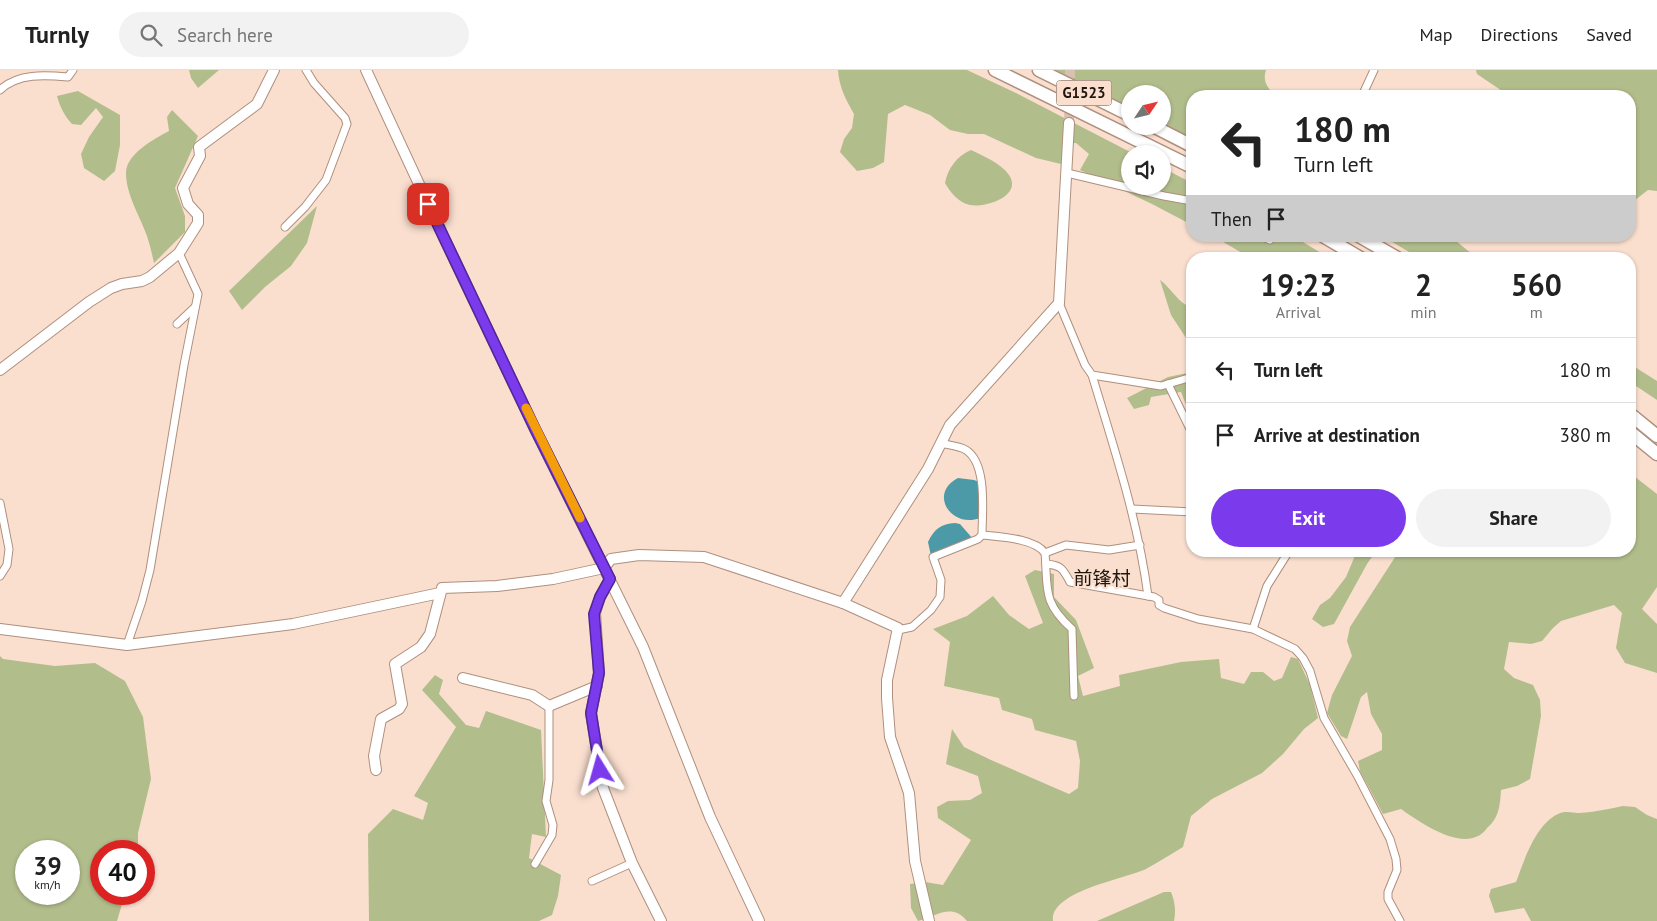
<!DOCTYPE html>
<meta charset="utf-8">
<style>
:root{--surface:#fff;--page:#f2f2f2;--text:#222;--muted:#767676;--line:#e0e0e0;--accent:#7c3aed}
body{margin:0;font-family:"PT Sans","Noto Sans SC",sans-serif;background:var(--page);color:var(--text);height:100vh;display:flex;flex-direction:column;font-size:19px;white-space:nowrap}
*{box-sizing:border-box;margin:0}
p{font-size:16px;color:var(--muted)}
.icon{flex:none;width:28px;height:28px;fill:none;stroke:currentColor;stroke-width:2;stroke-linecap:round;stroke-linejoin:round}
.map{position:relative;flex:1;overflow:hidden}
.details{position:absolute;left:1186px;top:182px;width:450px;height:305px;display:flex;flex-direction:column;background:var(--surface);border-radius:20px;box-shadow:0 1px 4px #0004}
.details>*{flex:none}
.hud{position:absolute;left:1186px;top:20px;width:450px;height:152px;border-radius:20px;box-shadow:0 1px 4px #0004;background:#fff;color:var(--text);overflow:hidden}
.needle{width:32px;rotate:55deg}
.buttons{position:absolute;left:1121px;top:15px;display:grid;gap:10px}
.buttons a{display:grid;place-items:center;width:50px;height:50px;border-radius:50%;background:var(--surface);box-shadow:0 1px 4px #0004;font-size:25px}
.speed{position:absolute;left:15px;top:770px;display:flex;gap:10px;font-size:25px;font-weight:700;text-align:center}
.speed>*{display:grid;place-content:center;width:65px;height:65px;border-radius:50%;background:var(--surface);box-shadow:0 1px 4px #0004;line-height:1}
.speed small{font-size:12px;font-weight:400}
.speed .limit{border:8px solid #d22;background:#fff;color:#111}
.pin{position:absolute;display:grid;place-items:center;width:42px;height:42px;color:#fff;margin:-21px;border-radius:10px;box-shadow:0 2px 8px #0006}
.me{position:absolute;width:55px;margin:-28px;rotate:352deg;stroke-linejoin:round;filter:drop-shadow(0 0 4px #0008)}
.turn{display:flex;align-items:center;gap:18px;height:105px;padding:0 25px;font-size:22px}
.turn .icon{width:65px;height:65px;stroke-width:2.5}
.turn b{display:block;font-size:35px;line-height:42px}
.then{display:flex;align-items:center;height:48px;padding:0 25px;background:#0003;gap:10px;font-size:19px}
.eta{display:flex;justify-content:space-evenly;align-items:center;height:85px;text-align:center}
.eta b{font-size:30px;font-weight:700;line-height:35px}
.action{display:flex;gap:10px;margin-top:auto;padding:10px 25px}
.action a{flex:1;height:58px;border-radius:30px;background:var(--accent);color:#fff;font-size:20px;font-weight:700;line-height:58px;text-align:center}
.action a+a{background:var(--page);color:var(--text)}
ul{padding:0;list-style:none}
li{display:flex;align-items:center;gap:15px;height:65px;padding:0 25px;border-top:1px solid var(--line)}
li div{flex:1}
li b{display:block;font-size:19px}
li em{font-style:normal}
header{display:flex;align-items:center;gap:30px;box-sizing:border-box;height:70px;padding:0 25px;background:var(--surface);border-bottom:1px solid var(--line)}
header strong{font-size:24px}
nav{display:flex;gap:28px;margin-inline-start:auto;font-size:18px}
.search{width:350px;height:45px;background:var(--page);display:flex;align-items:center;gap:12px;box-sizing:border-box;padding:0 18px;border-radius:28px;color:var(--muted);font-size:19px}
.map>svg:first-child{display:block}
.green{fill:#b2bd8c;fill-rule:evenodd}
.water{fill:#4c99a7}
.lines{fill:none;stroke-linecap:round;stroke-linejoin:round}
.secondary-tunnel{stroke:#d9c1b2;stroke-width:10;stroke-dasharray:10 5;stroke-linecap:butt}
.street-casing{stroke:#af8f7d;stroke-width:9}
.secondary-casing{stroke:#af8f7d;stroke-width:12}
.highway-casing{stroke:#af8f7d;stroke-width:15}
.street{stroke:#fff;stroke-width:7}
.secondary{stroke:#fff;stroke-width:10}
.highway{stroke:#fff;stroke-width:12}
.route-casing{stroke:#51269a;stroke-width:12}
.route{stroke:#7c3aed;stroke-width:9}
.slow{stroke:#f59e0b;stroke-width:9}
.labels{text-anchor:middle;stroke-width:4.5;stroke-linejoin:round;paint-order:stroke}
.shield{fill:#fadfcf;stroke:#625249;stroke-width:1}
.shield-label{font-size:15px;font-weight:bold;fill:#21160f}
.quarter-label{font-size:19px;fill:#21160f;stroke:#fadfcf}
</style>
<header>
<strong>Turnly</strong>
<div class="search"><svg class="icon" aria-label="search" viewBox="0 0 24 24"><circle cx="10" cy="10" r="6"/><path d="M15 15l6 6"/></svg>Search here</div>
<nav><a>Map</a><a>Directions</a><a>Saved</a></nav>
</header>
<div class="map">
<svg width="1657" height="851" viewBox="0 0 1657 851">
<rect width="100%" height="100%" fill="#fadfcf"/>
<g class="green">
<polygon points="189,0 219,0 198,18 191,8"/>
<path d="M838,0H967L1016,23L1134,84H1130V116H1162L1163,98L1192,113V155L1152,134L1080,100L1089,84L1076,73H1063L1061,94L1036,88L984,64H968L950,60L930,45L905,35L888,44L884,92L873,98L857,101L840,82L844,69L852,58L854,44C846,30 839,17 838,0Z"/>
<path d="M1055,0H1266C1262,11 1268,19 1276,26H1192V68L1163,53L1162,24H1130V37Z"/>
<polygon points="1476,0 1657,0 1657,121 1648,120 1630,134 1630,26 1507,26 1505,23 1477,4"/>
<path d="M78,21L120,45V75L115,101L104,111L84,98L81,84L89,67L103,47L96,38L81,55L72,54C64,45 60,37 57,26Z"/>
<path d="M172,40L198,66L175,118L185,146V162L154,193C152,184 150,175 147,166C140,146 126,125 126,103C126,84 154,69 169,61L167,47Z"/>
<path d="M971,80C983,86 1001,93 1009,105C1023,126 985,138 970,135C959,133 950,122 945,113C948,98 957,86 971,80Z"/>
<polygon points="317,136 307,173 291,196 265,217 242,240 229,221"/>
<polygon points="1213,166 1293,166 1331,189 1270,189 1242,183"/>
<polygon points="1382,166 1450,166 1478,189 1421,189"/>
<path d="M1160,210C1170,217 1175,228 1186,235L1192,234V271H1188L1171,245Z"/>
<polygon points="1630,294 1657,311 1657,330 1630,312"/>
<polygon points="1192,302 1192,340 1188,340 1181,322 1151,327 1149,335 1134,339 1127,328 1168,307"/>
<path d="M1630,403L1657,424V517L1642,539L1657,554V603L1625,593L1616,578L1622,543L1614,535L1561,551L1553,558L1542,571L1531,574L1509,572L1504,599L1514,608L1533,615L1540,630L1541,646L1530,709L1517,716L1501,720C1500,736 1499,748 1487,758C1485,761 1481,765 1478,766C1456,778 1418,751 1401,739L1383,744L1360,701L1358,691L1382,680V664L1371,644L1367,622L1361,627L1347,669L1341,666L1327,643L1332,625L1352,586L1347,571L1350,557L1399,481H1630Z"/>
<polygon points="1357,481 1376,481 1367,494 1334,554 1323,557 1312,549 1320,535 1330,528 1346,507"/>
<path d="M1035,500L1054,504V527L1076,550L1094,598L1078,606L1083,626L1120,616L1119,605L1181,592L1219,589L1221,608L1244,614L1251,602H1263L1274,611L1282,608L1291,587L1298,589L1310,615L1318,648L1304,659L1283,684L1262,703L1212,729L1191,746L1183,777C1171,784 1159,792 1146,799C1125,809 1050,821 1053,851H967C951,832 936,847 918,851L911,838L910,814L925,812L943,815L971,770L938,748L937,737L948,731L970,730L982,723L978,706L946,694L952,659L964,677L991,690L1069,724L1078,718L1080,691L1076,671L1035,660L1032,649L1002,640L999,628L944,616L950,572L933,559L967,546L993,526L1009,545L1029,559L1043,553L1025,506Z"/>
<path d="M0,586L3,589L55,596L95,593L125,611L143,647L151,709L138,763V781H101V824H125L117,851H0ZM26,781H69V824H26Z"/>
<polygon points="435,605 443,610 439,624 466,655 479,658 486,641 541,660 546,767 532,764 529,788 561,805 558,826 552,845 539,851 369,851 368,764 393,739 423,750 428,733 414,726 456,657 422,620"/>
<path d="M1623,736L1635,737L1647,745L1657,749V851H1531L1524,838L1495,843L1489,826L1491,819L1516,812C1524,791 1535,755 1558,744C1565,740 1573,743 1580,743C1594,742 1609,739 1623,736Z"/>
<path d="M1164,822H1171C1175,832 1176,841 1174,851H1097Z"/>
</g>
<g class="water">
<path d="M958,408L974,410L979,412L980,448C951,459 928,423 958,408Z"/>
<path d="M955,453L960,454L973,469L931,486L928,472C934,459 941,454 955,453Z"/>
</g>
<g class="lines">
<polyline class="secondary-tunnel" points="1069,53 1070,0"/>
<g class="street-casing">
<g id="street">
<path d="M0,20C18,3 45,5 68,7L73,0"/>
<polyline points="1362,26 1374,0"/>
<polyline points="1067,103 1164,126 1192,131"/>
<polyline points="285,157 305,137 326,110 347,54 345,48 314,13 306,0"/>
<polyline points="1261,166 1270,170 1274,166"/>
<polyline points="1059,233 1085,295 1092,305 1161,316 1192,307"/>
<polyline points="177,254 195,237"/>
<path d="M1092,305C1114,378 1138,450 1148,526"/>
<polyline points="1168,314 1192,363"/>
<polyline points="0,433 9,479 7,495 0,506"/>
<polyline points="1132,439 1192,442"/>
<path d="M982,465C999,467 1034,468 1045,483C1048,519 1042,532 1072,559L1074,626"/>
<polyline points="1045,483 1066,475 1109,480 1140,475"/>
<path d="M1046,494C1061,495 1063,499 1070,512L1154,527L1159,530V535L1164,538L1198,549L1253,559L1295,579L1303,588L1310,601L1324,648L1357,705L1390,769L1396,789L1397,800L1388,822V829L1400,851"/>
<polyline points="1253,559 1267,516 1289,481"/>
<path d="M898,560L912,557L931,540L940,527L941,510L933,487L978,469L982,465C982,444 988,394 966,380C960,376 948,375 940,373"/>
<polyline points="127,575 142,531 150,500 184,295 198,224 179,183"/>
<polyline points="535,794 552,765 553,755 546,731 549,710 549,636"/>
<polyline points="592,811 632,793"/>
</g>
</g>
<g class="secondary-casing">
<g id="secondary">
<polyline points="366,0 444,168 535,359 643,577 710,747 759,851"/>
<polyline points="0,300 89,232 111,218 122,214 142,211 150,207 179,183 198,153 198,145 188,134 183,118 200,86 199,77 257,34 274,0"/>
<polyline points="610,509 600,527 595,543 599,603 591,643 603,718 632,793 661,851"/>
<polyline points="843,533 928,399 950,355 1059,233 1069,53"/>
<polyline points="0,559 127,575 293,554 440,523"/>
<polyline points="463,608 532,625 549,636 597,616"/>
<polyline points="376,700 374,686 381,649 399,639 402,634 395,594 421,577 430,564 442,518 497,516 553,509 604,498 611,489 639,485 704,487 843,533 898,558 887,610 887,628 890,667 909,723 915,791 929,851"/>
</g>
</g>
<g class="highway-casing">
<g id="highway">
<polyline points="995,0 1192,97"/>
<polyline points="1039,0 1130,45"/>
<polyline points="1153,56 1192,76"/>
<polyline points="1323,166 1362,189"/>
<polyline points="1359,166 1399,189"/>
<polyline points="1630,344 1657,366"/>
<polyline points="1630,362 1657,384"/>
</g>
</g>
<use href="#street" class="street"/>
<use href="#secondary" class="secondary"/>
<use href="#highway" class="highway"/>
</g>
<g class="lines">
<g class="route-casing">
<polyline id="route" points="428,134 535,359 610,509 600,527 594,544 599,603 591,643 600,700"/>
</g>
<use href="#route" class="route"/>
<polyline class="slow" points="526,338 580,448"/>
</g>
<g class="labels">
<rect class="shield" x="1056.5" y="10.5" width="55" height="25" rx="4"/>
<g class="shield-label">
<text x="1084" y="28">G1523</text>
</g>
<g class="quarter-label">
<text x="1102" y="515">前锋村</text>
</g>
</g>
</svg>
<div class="buttons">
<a><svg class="needle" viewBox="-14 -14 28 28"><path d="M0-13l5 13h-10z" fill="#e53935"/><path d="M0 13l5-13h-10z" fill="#767676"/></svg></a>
<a><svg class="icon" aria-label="sound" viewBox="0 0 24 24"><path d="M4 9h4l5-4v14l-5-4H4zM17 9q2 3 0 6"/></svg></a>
</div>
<div class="speed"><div>39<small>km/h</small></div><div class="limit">40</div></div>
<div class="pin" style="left:428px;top:134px;background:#d93025"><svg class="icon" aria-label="arrive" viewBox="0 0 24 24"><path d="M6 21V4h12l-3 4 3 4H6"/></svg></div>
<svg class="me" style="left:600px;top:700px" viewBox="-20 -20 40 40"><path d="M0-17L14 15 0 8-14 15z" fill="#7c3aed" stroke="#fff" stroke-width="4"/></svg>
<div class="hud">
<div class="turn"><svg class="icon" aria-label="left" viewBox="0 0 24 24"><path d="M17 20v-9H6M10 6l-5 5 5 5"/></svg><div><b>180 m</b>Turn left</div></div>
<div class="then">Then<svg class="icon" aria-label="arrive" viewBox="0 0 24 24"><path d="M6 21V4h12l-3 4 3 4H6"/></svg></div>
</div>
<section class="details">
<div class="eta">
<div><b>19:23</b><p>Arrival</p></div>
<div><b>2</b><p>min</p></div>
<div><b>560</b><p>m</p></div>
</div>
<ul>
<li><svg class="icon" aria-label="left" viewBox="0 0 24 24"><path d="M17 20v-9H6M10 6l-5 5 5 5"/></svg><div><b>Turn left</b></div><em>180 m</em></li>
<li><svg class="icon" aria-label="arrive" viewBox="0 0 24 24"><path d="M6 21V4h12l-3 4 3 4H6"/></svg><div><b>Arrive at destination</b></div><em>380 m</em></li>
</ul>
<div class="action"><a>Exit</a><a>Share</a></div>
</section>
</div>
